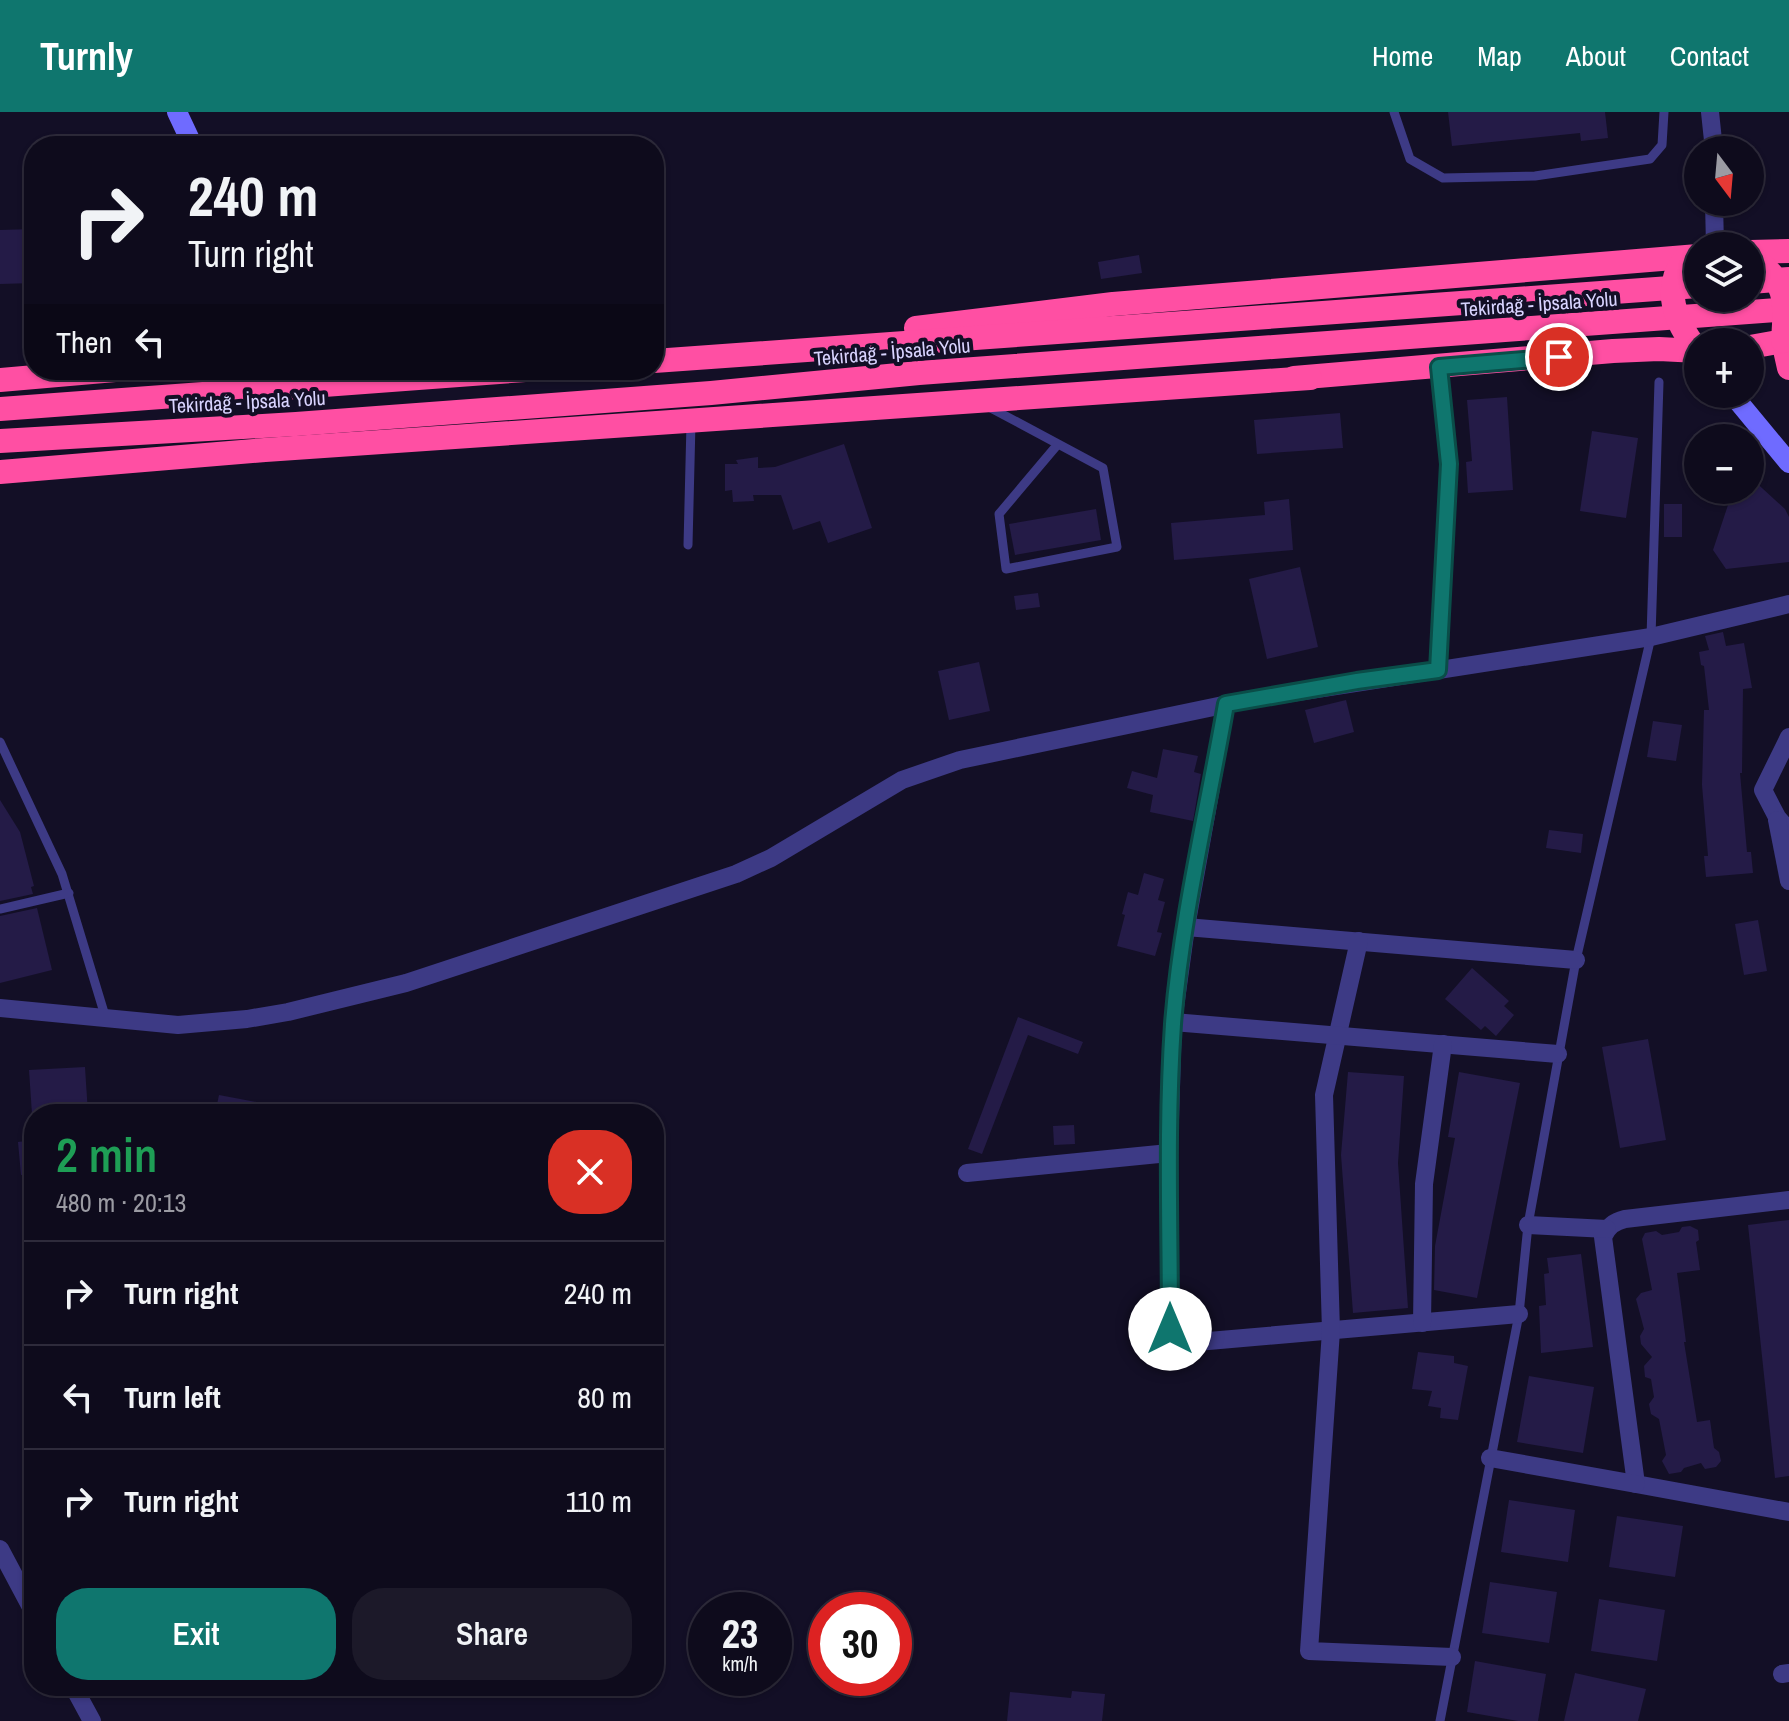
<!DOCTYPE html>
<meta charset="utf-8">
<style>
:root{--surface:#0e0b1c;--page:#1c1929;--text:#f1f3f6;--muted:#9b9ba3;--line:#2e2b3b;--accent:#0f766e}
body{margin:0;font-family:"Archivo Narrow",sans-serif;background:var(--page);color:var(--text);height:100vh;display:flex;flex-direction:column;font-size:30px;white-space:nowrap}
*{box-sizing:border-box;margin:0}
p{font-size:26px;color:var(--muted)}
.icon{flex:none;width:44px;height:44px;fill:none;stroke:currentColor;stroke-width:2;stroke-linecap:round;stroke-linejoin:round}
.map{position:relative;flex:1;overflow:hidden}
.panel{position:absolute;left:24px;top:992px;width:640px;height:592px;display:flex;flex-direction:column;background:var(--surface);border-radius:32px;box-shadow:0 2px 6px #0004,0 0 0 2px var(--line)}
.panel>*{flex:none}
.top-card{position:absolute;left:24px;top:24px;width:640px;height:244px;border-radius:32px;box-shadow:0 2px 6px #0004,0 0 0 2px var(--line);background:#0e0b1c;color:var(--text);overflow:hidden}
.needle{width:52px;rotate:164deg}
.controls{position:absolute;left:1684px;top:24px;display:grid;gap:16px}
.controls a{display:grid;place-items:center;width:80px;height:80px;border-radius:50%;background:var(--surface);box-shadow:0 2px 6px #0004,0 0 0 2px var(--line);font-size:40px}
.speed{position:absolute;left:688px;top:1480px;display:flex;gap:16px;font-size:40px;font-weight:700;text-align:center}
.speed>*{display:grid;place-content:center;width:104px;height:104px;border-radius:50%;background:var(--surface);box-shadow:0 2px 6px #0004,0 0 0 2px var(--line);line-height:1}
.speed small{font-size:20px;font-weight:400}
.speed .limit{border:12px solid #d22;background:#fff;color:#111}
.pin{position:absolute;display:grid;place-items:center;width:68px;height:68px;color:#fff;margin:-34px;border:4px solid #fff;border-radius:50%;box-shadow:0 2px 8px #0007}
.me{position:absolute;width:88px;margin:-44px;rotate:0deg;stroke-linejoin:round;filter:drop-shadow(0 0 6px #0008)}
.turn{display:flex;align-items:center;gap:28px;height:168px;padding:0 32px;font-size:36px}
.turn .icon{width:104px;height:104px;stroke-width:2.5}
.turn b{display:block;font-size:56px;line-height:68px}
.then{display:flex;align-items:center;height:76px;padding:0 32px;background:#0003;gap:16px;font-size:30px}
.round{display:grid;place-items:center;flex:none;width:84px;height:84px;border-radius:32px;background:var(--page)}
.headline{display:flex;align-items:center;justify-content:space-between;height:136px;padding:0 32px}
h1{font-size:48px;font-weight:600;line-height:60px;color:#1e9e55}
.primary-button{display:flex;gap:16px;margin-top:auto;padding:16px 32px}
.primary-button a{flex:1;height:92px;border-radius:32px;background:var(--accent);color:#fff;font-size:32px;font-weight:600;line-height:92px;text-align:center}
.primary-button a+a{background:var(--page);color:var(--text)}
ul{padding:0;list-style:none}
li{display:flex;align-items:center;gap:24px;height:104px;padding:0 32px;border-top:2px solid var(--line)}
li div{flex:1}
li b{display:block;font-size:30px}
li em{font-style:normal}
header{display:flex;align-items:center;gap:48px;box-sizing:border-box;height:112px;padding:0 40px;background:var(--accent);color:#fff}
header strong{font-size:38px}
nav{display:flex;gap:44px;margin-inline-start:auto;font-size:28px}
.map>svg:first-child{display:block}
.building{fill:#241b47}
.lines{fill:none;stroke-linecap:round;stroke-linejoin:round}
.lane{stroke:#3d3a85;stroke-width:9}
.street{stroke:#3d3a85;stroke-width:18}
.secondary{stroke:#6f6bff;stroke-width:20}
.highway{stroke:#ff4fa3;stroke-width:24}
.highway-bridge{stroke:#ff4fa3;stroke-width:24}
.route-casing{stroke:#0a4d48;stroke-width:20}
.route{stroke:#0f766e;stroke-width:14}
.labels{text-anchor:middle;stroke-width:8;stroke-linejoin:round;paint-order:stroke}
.street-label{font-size:20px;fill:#d9d4ff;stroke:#130f26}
</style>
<header>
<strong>Turnly</strong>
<nav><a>Home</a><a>Map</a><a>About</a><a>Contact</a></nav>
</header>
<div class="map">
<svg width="1789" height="1609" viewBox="0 0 1789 1609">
<rect width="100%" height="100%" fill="#130f26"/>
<g class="building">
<polygon points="1448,0 1605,0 1608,26 1581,29 1580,21 1452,34"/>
<polygon points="34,117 34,171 0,172 0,118"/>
<polygon points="1139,143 1142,161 1101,167 1098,150"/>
<polygon points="1507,285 1513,378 1468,381 1466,350 1472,349 1467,288"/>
<polygon points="1340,301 1343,336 1257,342 1254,308"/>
<polygon points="1592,319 1638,326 1626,406 1580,399"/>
<polygon points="844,332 872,416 828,431 820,409 793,418 781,383 753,383 754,389 733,390 732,378 725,379 725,352 738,352 736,348 758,345 758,356 775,355"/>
<polygon points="1750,365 1785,397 1789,405 1789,450 1726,457 1713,438 1733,378 1750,378"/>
<polygon points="1289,387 1293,438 1174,448 1171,411 1265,403 1264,390"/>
<rect x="1664" y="392" width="18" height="33"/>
<polygon points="1096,397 1101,428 1015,443 1009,412"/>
<polygon points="1300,455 1318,535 1267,547 1249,467"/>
<polygon points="1038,481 1040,495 1016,498 1014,484"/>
<polygon points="1723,520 1726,534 1744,531 1752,576 1743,577 1742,661 1740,661 1747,740 1751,740 1753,761 1706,765 1704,744 1708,744 1702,673 1704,598 1709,598 1704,554 1701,553 1699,540 1709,538 1705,524"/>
<polygon points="979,550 990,599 949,608 938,559"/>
<polygon points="1346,588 1354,620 1314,631 1305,598"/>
<polygon points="1653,609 1682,613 1676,649 1647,645"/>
<polygon points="1163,637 1198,644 1194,660 1201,662 1193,709 1150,700 1153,683 1127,676 1132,659 1157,666"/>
<polygon points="0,688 20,720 34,774 31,775 33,782 0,789"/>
<polygon points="1549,718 1583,722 1581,741 1546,736"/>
<polygon points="1144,761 1164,767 1158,788 1165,790 1157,820 1162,821 1155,844 1117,834 1125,803 1122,802 1128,780 1138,783"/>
<polygon points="37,796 52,858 0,871 0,804"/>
<polygon points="1758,808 1767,859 1744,863 1735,812"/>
<polygon points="1472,856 1509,889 1504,894 1514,903 1496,924 1485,914 1481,918 1445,887"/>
<polygon points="1018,905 1083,930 1078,942 1028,923 982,1042 968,1037"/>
<polygon points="1648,927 1666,1028 1620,1036 1602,935"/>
<polygon points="85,955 88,1002 32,1002 29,958"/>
<polygon points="1348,960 1404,964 1398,1051 1408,1196 1353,1201 1341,1043"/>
<polygon points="1459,960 1520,971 1477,1186 1434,1178 1435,1134 1455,1026 1448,1025"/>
<polygon points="219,983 283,995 282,1002 215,1002"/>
<polygon points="1074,1013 1075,1032 1054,1033 1053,1014"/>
<polygon points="34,1028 34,1062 21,1063 18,1030"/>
<polygon points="1789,1108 1789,1364 1775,1366 1748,1113"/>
<polygon points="1690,1114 1698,1118 1699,1128 1696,1130 1700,1158 1677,1161 1686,1230 1684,1230 1697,1310 1710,1308 1714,1336 1719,1340 1721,1349 1716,1355 1705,1357 1701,1351 1684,1356 1681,1360 1669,1362 1662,1349 1666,1343 1659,1307 1651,1302 1649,1292 1654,1285 1651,1267 1645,1265 1644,1254 1652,1245 1641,1232 1640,1224 1644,1217 1636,1187 1641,1181 1652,1178 1642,1127 1645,1121 1656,1119 1662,1123 1679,1120 1682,1115"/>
<polygon points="1581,1142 1593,1235 1541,1241 1539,1194 1546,1193 1544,1162 1549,1161 1547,1146"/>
<polygon points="1418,1240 1454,1244 1454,1251 1468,1254 1458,1308 1440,1306 1441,1296 1428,1294 1432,1279 1412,1277"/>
<polygon points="1529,1264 1594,1275 1583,1341 1517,1330"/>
<polygon points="1509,1388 1575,1398 1568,1450 1501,1440"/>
<polygon points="1617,1404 1683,1414 1675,1465 1609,1455"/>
<polygon points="1490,1470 1557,1480 1549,1531 1482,1521"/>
<polygon points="1599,1487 1665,1498 1657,1549 1591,1539"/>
<polygon points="1475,1549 1546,1562 1538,1609 1518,1609 1467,1600"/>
<polygon points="1575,1561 1646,1577 1638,1609 1564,1609"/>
<polygon points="1072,1579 1105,1582 1102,1609 1007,1609 1010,1580 1071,1586"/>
</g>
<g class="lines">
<g class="lane">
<polyline points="1394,0 1410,47 1443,66 1535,64 1650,47 1662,33 1664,0"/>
<polyline points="989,295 1103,356 1117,435 1006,457 999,402 1058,332"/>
<polyline points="688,433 691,311"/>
<polyline points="0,630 62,762 106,907"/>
<polyline points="0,797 69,781"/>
<polyline points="1440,1609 1519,1202 1528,1113 1576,848 1651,525 1659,270"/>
</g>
<g class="street">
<polyline points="1710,0 1714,38"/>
<polyline points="1714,90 1715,134"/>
<polyline points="1438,558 1449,352 1439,255"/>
<polyline points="1226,592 1186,815 1173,910 1169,1041 1170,1217 1180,1228 1197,1230 1519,1202"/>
<polyline points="1789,625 1763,678 1777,705 1789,719"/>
<polyline points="1777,708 1789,769"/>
<polyline points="1186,815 1576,848"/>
<polyline points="1359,829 1324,983 1331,1219 1309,1539 1452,1545"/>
<polyline points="0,896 178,913 247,907 288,900 406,871 736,762 771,746 902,668 960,648 1247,588 1651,525 1789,492"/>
<polyline points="1173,910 1558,942"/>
<polyline points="967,1061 1169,1041"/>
<path d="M1789,1088L1625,1107C1614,1110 1608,1114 1603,1125L1636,1372L1789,1400"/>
<polyline points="1528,1113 1607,1117"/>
<polyline points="1422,1211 1424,1072 1443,932"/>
<polyline points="1490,1346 1636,1372"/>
<polyline points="0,1437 34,1501"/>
<polyline points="1782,1562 1789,1561"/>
<polyline points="73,1574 92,1609"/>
</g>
<g class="secondary">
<polyline points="177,0 193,34"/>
<polyline points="1732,282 1789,351"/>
</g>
<g class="highway">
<polyline points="1750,140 1789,139"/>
<polyline points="1750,170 1789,167"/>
<polyline points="916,216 1113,192 1698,144"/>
<polyline points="1783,229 1789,256"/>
<polyline points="1750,235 1789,228"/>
<polyline points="654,249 1698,174"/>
<polyline points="1294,266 1613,239 1659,237 1698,239"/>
<polyline points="0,268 115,258"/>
<polyline points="0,297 525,258"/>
<polyline points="0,329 296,312 711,281 919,261 1789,197"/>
<polyline points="0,360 265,338 1310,266"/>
</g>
<g class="highway-bridge">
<path d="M1750,144C1787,169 1786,186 1783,229"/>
<path d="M1686,146C1661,175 1675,212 1698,238"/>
</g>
</g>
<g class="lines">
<g class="route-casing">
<path id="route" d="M1170,1217C1170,1116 1166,1013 1173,912C1181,807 1208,696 1226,592L1357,569L1438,558L1449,352L1439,255L1559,245"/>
</g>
<use href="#route" class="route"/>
</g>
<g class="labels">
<g class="street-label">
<text transform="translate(1539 192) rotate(-4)" y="7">Tekirdağ - İpsala Yolu</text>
<text transform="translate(892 240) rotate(-5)" y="7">Tekirdağ - İpsala Yolu</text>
<text transform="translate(247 290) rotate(-3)" y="7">Tekirdağ - İpsala Yolu</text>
</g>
</g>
</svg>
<div class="controls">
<a><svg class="needle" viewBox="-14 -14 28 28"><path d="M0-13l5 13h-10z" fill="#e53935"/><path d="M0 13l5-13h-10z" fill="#9b9ba3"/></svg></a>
<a><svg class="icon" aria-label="layers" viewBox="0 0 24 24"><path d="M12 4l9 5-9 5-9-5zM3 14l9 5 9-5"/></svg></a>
<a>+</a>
<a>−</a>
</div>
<div class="speed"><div>23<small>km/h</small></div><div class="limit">30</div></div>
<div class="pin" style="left:1559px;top:245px;background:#d93025"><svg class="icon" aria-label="arrive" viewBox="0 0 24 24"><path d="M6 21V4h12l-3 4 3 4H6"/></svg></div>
<svg class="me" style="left:1170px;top:1217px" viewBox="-20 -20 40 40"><circle r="19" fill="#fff"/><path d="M0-13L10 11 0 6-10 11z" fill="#0f766e"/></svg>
<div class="top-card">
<div class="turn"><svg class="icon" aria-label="right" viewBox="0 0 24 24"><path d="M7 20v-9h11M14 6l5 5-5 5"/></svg><div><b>240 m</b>Turn right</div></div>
<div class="then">Then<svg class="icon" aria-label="left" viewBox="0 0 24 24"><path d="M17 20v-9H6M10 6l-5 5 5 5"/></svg></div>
</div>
<section class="panel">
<div class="headline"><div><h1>2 min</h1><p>480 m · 20:13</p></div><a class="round" style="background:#d93025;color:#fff"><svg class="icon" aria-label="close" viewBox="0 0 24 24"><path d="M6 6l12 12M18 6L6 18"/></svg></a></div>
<ul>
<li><svg class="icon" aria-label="right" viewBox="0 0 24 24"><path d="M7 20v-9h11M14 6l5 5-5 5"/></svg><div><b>Turn right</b></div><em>240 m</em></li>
<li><svg class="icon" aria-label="left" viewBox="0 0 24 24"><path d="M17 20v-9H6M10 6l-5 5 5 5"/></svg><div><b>Turn left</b></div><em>80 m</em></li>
<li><svg class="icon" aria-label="right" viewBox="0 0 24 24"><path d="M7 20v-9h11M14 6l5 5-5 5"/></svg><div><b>Turn right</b></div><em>110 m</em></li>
</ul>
<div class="primary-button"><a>Exit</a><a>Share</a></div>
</section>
</div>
